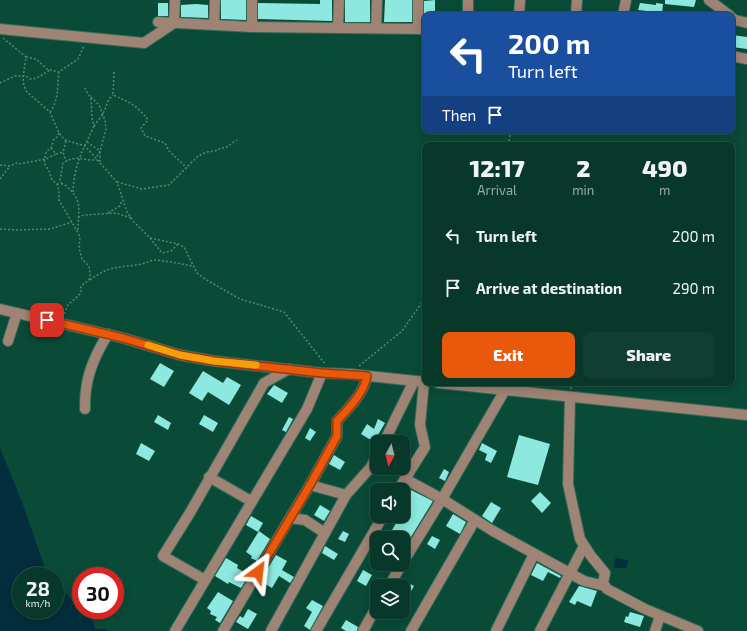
<!DOCTYPE html>
<style>
:root{--surface:#073829;--page:#103f31;--text:#f1f3f6;--muted:#98aca8;--line:#285246;--accent:#ea580c}
body{margin:0;font-family:"Exo 2",sans-serif;background:var(--page);color:var(--text);height:100vh;display:flex;flex-direction:column;font-size:15px;white-space:nowrap}
*{box-sizing:border-box;margin:0}
p{font-size:13px;color:var(--muted)}
.icon{flex:none;width:22px;height:22px;fill:none;stroke:currentColor;stroke-width:2;stroke-linecap:round;stroke-linejoin:round}
.map{position:relative;flex:1;overflow:hidden}
.side{position:absolute;left:422px;top:142px;width:313px;height:244px;display:flex;flex-direction:column;background:var(--surface);border-radius:8px;box-shadow:0 2px 10px #0003,0 0 0 1px var(--line)}
.side>*{flex:none}
.banner{position:absolute;left:422px;top:12px;width:313px;height:122px;border-radius:8px;box-shadow:0 2px 10px #0003,0 0 0 1px var(--line);background:#1a4fa0;color:#fff;overflow:hidden}
.needle{width:26px;rotate:187deg}
.buttons{position:absolute;left:370px;top:435px;display:grid;gap:8px}
.buttons a{display:grid;place-items:center;width:40px;height:40px;border-radius:8px;background:var(--surface);box-shadow:0 2px 10px #0003,0 0 0 1px var(--line);font-size:20px}
.speed{position:absolute;left:12px;top:567px;display:flex;gap:8px;font-size:20px;font-weight:700;text-align:center}
.speed>*{display:grid;place-content:center;width:52px;height:52px;border-radius:50%;background:var(--surface);box-shadow:0 2px 10px #0003,0 0 0 1px var(--line);line-height:1}
.speed small{font-size:10px;font-weight:400}
.speed .limit{border:6px solid #d22;background:#fff;color:#111}
.pin{position:absolute;display:grid;place-items:center;width:34px;height:34px;color:#fff;margin:-17px;border-radius:8px;box-shadow:0 2px 6px #0006}
.me{position:absolute;width:44px;margin:-22px;rotate:30deg;stroke-linejoin:round;filter:drop-shadow(0 0 3px #0008)}
.turn{display:flex;align-items:center;gap:14px;height:84px;padding:0 20px;font-size:18px}
.turn .icon{width:52px;height:52px;stroke-width:2.5}
.turn b{display:block;font-size:28px;line-height:34px}
.then{display:flex;align-items:center;height:38px;padding:0 20px;background:#0003;gap:8px;font-size:15px}
.eta{display:flex;justify-content:space-evenly;align-items:center;height:68px;text-align:center}
.eta b{font-size:24px;font-weight:800;line-height:28px}
.cta{display:flex;gap:8px;margin-top:auto;padding:8px 20px}
.cta a{flex:1;height:46px;border-radius:8px;background:var(--accent);color:#fff;font-size:16px;font-weight:800;line-height:46px;text-align:center}
.cta a+a{background:var(--page);color:var(--text)}
ul{padding:0;list-style:none}
li{display:flex;align-items:center;gap:12px;height:52px;padding:0 20px}
li div{flex:1}
li b{display:block;font-size:15px}
li em{font-style:normal}
.map>svg:first-child{display:block}
.water{fill:#032e3d}
.building{fill:#8de9df}
.lines{fill:none;stroke-linecap:round;stroke-linejoin:round}
.minor-casing{stroke:#2e6b58;stroke-width:12}
.path{stroke:#518976;stroke-width:1.5;stroke-dasharray:2 2;stroke-linecap:butt}
.minor{stroke:#9f8375;stroke-width:10}
.route-casing{stroke:#983908;stroke-width:10}
.route{stroke:#ea580c;stroke-width:7}
.slow{stroke:#f59e0b;stroke-width:7}
</style>
<div class="map">
<svg width="747" height="631" viewBox="0 0 747 631">
<rect width="100%" height="100%" fill="#094b37"/>
<g class="water">
<polygon points="0,448 22,502 45,568 52,576 21,576 21,610 55,610 55,580 75,604 81,599 81,610 89,610 95,629 106,629 108,631 0,631"/>
<polygon points="616,558 627,560 628,562 626,568 614,568 615,559"/>
</g>
<g class="building">
<polygon points="221,0 246,0 246,20 221,19"/>
<polygon points="320,0 332,0 332,21 258,19 258,3 320,4"/>
<rect x="345" y="0" width="25" height="22"/>
<polygon points="385,0 412,0 412,22 384,22"/>
<polygon points="435,0 435,15 425,15 424,22 424,1"/>
<polygon points="665,0 696,0 694,7 665,4"/>
<rect x="158" y="3" width="10" height="13"/>
<polygon points="640,3 656,5 656,3 663,4 662,15 654,14 655,12 638,10"/>
<polygon points="196,4 208,5 208,18 181,17 181,5"/>
<polygon points="732,35 747,37 747,49 732,47"/>
<polygon points="160,363 174,371 164,387 150,379"/>
<polygon points="203,371 223,383 227,377 241,385 229,405 208,392 202,401 189,393"/>
<polygon points="274,385 288,393 282,403 267,394"/>
<polygon points="158,415 171,423 168,430 154,422"/>
<polygon points="204,415 218,423 213,432 199,424"/>
<polygon points="289,417 293,419 286,432 282,430"/>
<polygon points="378,419 385,423 374,442 361,434 367,424 374,429"/>
<polygon points="310,428 316,432 310,441 305,438"/>
<polygon points="519,435 550,444 538,485 507,477"/>
<polygon points="141,443 155,451 149,461 136,454"/>
<polygon points="482,443 497,451 491,463 485,460 487,454 479,450"/>
<polygon points="334,455 345,462 340,470 329,464"/>
<polygon points="444,469 449,472 445,481 439,478"/>
<polygon points="407,488 433,501 403,550 403,538 392,538 395,534 391,532 400,516 403,516 403,494"/>
<polygon points="540,492 551,503 542,513 531,501"/>
<polygon points="491,502 501,508 492,523 482,516"/>
<polygon points="320,505 330,511 324,521 314,515"/>
<polygon points="453,514 466,522 460,534 446,526"/>
<polygon points="251,516 263,523 258,532 246,525"/>
<polygon points="259,531 270,539 257,561 251,558 252,556 246,552"/>
<polygon points="343,531 349,534 345,542 338,539"/>
<polygon points="432,536 440,540 435,549 427,544"/>
<polygon points="325,546 338,554 334,560 322,553"/>
<polygon points="276,555 287,561 282,570 294,577 290,583 279,576 272,588 260,581"/>
<polygon points="226,558 238,565 237,568 249,575 241,588 229,582 228,584 215,576"/>
<polygon points="537,563 561,576 560,578 548,572 543,581 531,575"/>
<polygon points="363,570 372,575 366,586 357,581"/>
<polygon points="401,579 414,586 407,598 403,596 403,586 397,586"/>
<polygon points="579,586 597,591 591,607 577,601 575,605 569,602"/>
<polygon points="218,592 233,601 220,623 215,620 217,617 210,614 211,611 207,608"/>
<polygon points="312,600 323,606 310,630 304,626 312,612 306,608"/>
<polygon points="248,609 257,614 248,629 236,622 240,616 243,618"/>
<polygon points="630,612 644,616 640,627 624,622 626,616 628,617"/>
<polygon points="346,620 358,627 357,631 346,631 341,628"/>
</g>
<g class="lines">
<g class="minor-casing">
<g id="minor">
<polyline points="709,0 729,15"/>
<polyline points="468,15 468,0"/>
<polyline points="519,15 520,0"/>
<polyline points="576,15 577,0"/>
<polyline points="623,15 626,0"/>
<polyline points="732,18 735,20 747,23"/>
<polyline points="158,22 252,27 425,29"/>
<polyline points="214,25 215,0"/>
<polyline points="252,27 252,0"/>
<polyline points="338,28 339,0"/>
<polyline points="376,28 377,0"/>
<polyline points="0,29 144,43 174,23 175,0"/>
<polyline points="418,29 418,0"/>
<polyline points="732,56 747,59"/>
<polyline points="0,309 123,338 180,355 214,361 322,373 350,374 425,382"/>
<polyline points="8,341 17,313"/>
<polyline points="438,383 747,415"/>
<polyline points="570,397 568,484 580,539 591,556 605,573 603,583 607,589 645,609 698,631"/>
<path d="M85,409C85,402 85,396 86,390C88,371 98,350 108,334"/>
<polyline points="384,442 414,381"/>
<polyline points="209,477 251,501"/>
<polyline points="405,479 442,499 493,531 584,581 605,586"/>
<path d="M310,485L337,436V421C349,408 364,393 367,376"/>
<polyline points="398,490 425,447 420,425 424,382"/>
<polyline points="290,518 310,485 346,495"/>
<polyline points="403,562 442,499 505,390"/>
<polyline points="205,580 163,556 191,511 264,383 289,369"/>
<polyline points="389,586 402,564"/>
<polyline points="175,631 307,409 322,373"/>
<polyline points="223,631 290,518 305,520 325,533"/>
<polyline points="271,631 346,495 371,467 377,455"/>
<polyline points="316,631 383,516"/>
<polyline points="363,631 377,606"/>
<polyline points="411,631 475,520"/>
<polyline points="496,631 534,554"/>
<polyline points="540,631 584,546"/>
<polyline points="655,631 660,616"/>
</g>
</g>
<g class="path">
<polyline points="3,38 26,57 23,78 24,86 27,92 50,112 59,133 65,140 85,146 117,182 127,212 134,222 150,238 178,244 184,247 197,273 205,279 240,299 284,312 326,365"/>
<polyline points="26,57 36,59 47,69 59,72"/>
<path d="M114,72L113,95C129,102 137,105 148,120L141,128L145,136L165,143L169,151L187,168"/>
<path d="M0,83L15,76H26L30,79C38,79 43,74 50,70"/>
<polyline points="91,97 99,105 105,120 106,129 100,151 100,164"/>
<path d="M50,112C59,100 57,86 59,72L78,59L84,46"/>
<polyline points="94,126 103,114 109,99 113,95"/>
<polyline points="59,133 57,137 54,139 51,148 46,152 44,163 49,171 52,180 57,184 59,191 59,200 77,231 80,237 79,248 82,259 89,266 90,276 89,280 81,286 81,293 68,305 64,315"/>
<path d="M66,141C64,149 61,154 67,161"/>
<polyline points="87,142 100,151 96,158"/>
<polyline points="508,145 511,131"/>
<polyline points="51,148 56,154 63,152"/>
<polyline points="0,165 10,166 17,163 19,164 46,159 56,154"/>
<polyline points="0,179 10,166"/>
<polyline points="117,182 142,189 169,185 197,157 206,152 215,151 221,148 225,148 237,140"/>
<path d="M57,184H64C84,201 78,208 78,231"/>
<path d="M62,184L60,180L63,163C78,154 81,161 97,160"/>
<path d="M73,192C74,164 83,150 94,126C91,117 92,109 91,99C90,95 86,92 85,88"/>
<polyline points="108,213 120,206 122,200"/>
<polyline points="78,217 85,215 116,213 131,218"/>
<polyline points="0,229 17,230 50,229 72,222"/>
<polyline points="150,238 162,253 171,251 178,244"/>
<path d="M90,280C110,265 119,268 142,264C147,263 150,260 156,260C168,261 181,264 193,266"/>
<polyline points="359,366 402,331 425,298"/>
<polyline points="571,389 571,383"/>
</g>
<use href="#minor" class="minor"/>
</g>
<g class="lines">
<g class="route-casing">
<path id="route" d="M47,320L123,338L180,355L214,361L322,373L367,376C364,393 349,408 337,421V436L310,485L258,572"/>
</g>
<use href="#route" class="route"/>
<polyline class="slow" points="148,345 180,355 214,361 256,365"/>
</g>
</svg>
<div class="buttons">
<a><svg class="needle" viewBox="-14 -14 28 28"><path d="M0-13l5 13h-10z" fill="#e53935"/><path d="M0 13l5-13h-10z" fill="#98aca8"/></svg></a>
<a><svg class="icon" aria-label="sound" viewBox="0 0 24 24"><path d="M4 9h4l5-4v14l-5-4H4zM17 9q2 3 0 6"/></svg></a>
<a><svg class="icon" aria-label="search" viewBox="0 0 24 24"><circle cx="10" cy="10" r="6"/><path d="M15 15l6 6"/></svg></a>
<a><svg class="icon" aria-label="layers" viewBox="0 0 24 24"><path d="M12 4l9 5-9 5-9-5zM3 14l9 5 9-5"/></svg></a>
</div>
<div class="speed"><div>28<small>km/h</small></div><div class="limit">30</div></div>
<div class="pin" style="left:47px;top:320px;background:#d93025"><svg class="icon" aria-label="arrive" viewBox="0 0 24 24"><path d="M6 21V4h12l-3 4 3 4H6"/></svg></div>
<svg class="me" style="left:258px;top:572px" viewBox="-20 -20 40 40"><path d="M0-17L14 15 0 8-14 15z" fill="#ea580c" stroke="#fff" stroke-width="4"/></svg>
<div class="banner">
<div class="turn"><svg class="icon" aria-label="left" viewBox="0 0 24 24"><path d="M17 20v-9H6M10 6l-5 5 5 5"/></svg><div><b>200 m</b>Turn left</div></div>
<div class="then">Then<svg class="icon" aria-label="arrive" viewBox="0 0 24 24"><path d="M6 21V4h12l-3 4 3 4H6"/></svg></div>
</div>
<section class="side">
<div class="eta">
<div><b>12:17</b><p>Arrival</p></div>
<div><b>2</b><p>min</p></div>
<div><b>490</b><p>m</p></div>
</div>
<ul>
<li><svg class="icon" aria-label="left" viewBox="0 0 24 24"><path d="M17 20v-9H6M10 6l-5 5 5 5"/></svg><div><b>Turn left</b></div><em>200 m</em></li>
<li><svg class="icon" aria-label="arrive" viewBox="0 0 24 24"><path d="M6 21V4h12l-3 4 3 4H6"/></svg><div><b>Arrive at destination</b></div><em>290 m</em></li>
</ul>
<div class="cta"><a>Exit</a><a>Share</a></div>
</section>
</div>
